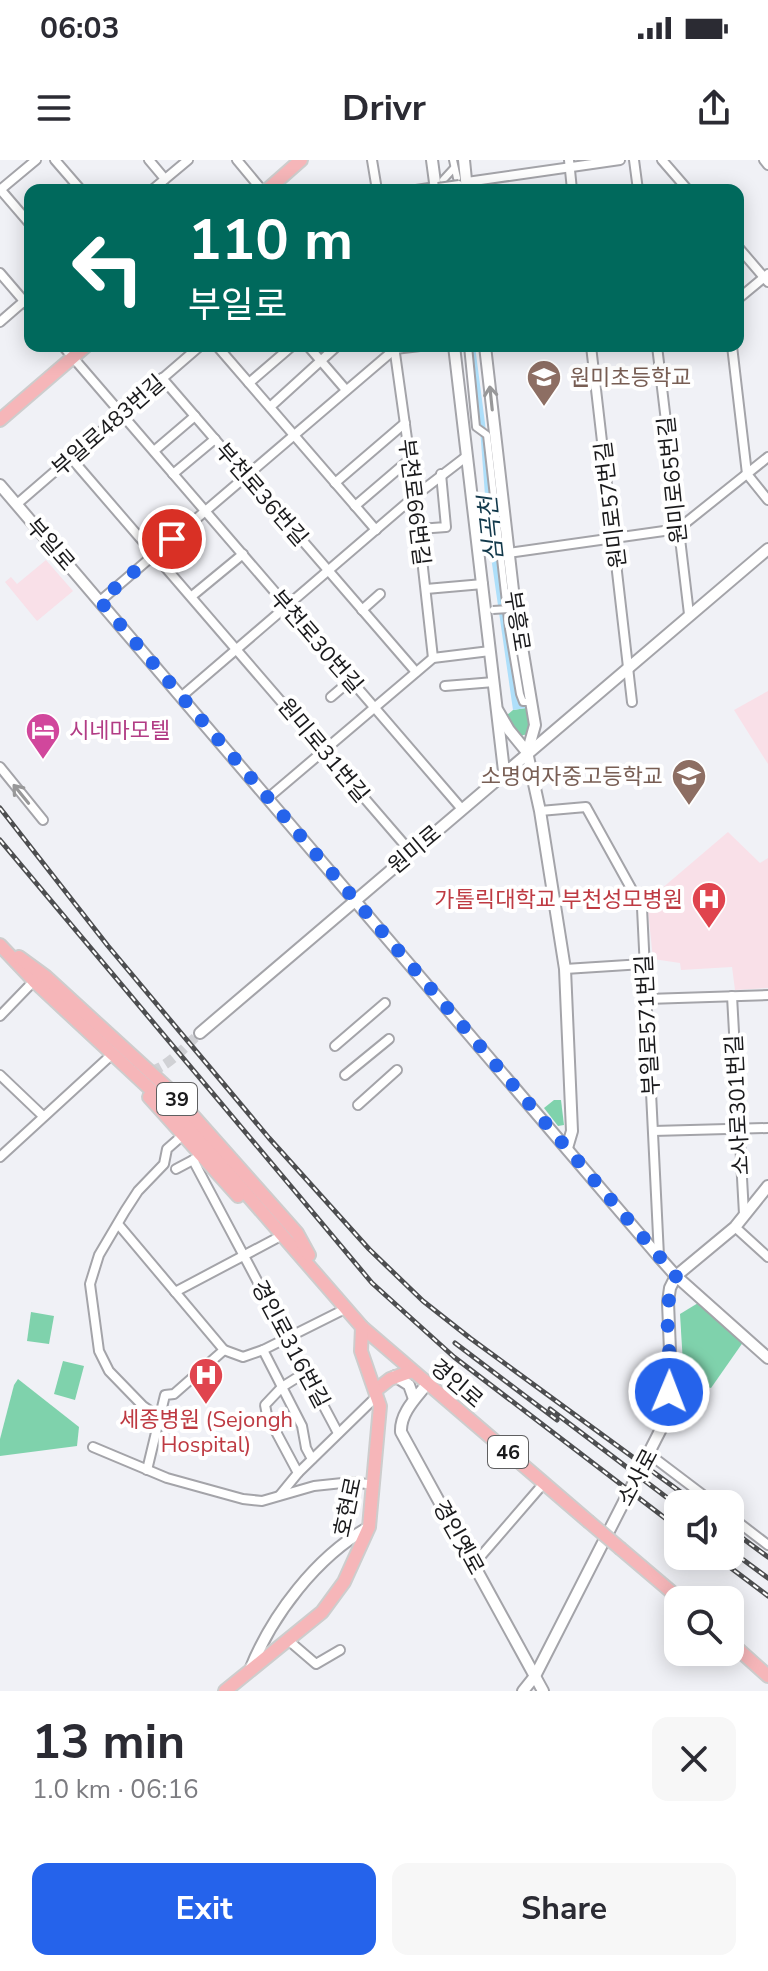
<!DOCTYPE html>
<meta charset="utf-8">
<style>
:root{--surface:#fff;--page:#f7f7f7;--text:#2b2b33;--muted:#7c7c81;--accent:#2563eb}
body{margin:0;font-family:"Nunito Sans","Noto Sans KR",sans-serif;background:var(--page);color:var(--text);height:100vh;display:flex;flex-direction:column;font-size:30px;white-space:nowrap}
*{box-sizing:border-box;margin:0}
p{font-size:26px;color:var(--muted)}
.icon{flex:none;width:44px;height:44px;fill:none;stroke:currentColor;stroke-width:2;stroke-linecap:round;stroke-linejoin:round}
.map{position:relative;height:1531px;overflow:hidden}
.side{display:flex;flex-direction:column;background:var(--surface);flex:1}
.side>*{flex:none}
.top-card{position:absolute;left:24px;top:24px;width:720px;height:168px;border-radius:16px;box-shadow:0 4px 20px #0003;background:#00695c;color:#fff;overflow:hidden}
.buttons{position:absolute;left:664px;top:1330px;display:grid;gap:16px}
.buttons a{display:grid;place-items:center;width:80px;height:80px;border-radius:16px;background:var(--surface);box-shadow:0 4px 20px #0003;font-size:40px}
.pin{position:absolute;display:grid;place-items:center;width:68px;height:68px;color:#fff;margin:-34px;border:4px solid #fff;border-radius:50%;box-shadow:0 2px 8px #0007}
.me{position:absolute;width:88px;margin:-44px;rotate:1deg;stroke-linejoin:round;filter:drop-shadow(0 0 6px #0008)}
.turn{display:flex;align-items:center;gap:28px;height:168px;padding:0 32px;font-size:36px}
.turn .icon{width:104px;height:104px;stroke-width:2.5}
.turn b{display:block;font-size:56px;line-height:68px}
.round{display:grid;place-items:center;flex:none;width:84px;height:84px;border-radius:16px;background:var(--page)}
.overview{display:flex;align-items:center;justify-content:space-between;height:136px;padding:0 32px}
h1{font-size:48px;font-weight:700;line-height:60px}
.cta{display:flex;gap:16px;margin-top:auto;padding:16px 32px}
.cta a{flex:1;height:92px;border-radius:16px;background:var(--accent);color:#fff;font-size:32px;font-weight:700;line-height:92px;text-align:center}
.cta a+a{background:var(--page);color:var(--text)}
.status{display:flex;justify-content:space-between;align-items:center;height:56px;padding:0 40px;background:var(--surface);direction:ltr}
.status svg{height:22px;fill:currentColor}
header{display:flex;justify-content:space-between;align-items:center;height:104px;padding:0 32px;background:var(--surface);font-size:36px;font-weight:700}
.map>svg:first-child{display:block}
.industrial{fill:#f9e0e8}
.green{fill:#7fd2ac}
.water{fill:#aedffa}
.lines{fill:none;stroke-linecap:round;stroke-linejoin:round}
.tertiary-tunnel{stroke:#d0d1d5;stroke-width:10;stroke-dasharray:10 5;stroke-linecap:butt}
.pedestrian-casing{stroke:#a4a4a9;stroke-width:10}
.minor-casing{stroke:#a4a4a9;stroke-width:12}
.tertiary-casing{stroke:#a4a4a9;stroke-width:14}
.primary-casing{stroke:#cdcdcd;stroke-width:16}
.pedestrian{stroke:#fff;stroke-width:6}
.minor{stroke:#fff;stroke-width:8}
.tertiary{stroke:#fff;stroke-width:10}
.primary{stroke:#f6b6b9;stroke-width:12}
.rail-casing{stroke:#4d4e50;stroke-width:5}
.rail{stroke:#fff;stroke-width:2;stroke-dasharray:6;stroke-linecap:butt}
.pedestrian-bridge-casing{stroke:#a4a4a9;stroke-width:10;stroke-linecap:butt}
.primary-bridge-casing{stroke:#cdcdcd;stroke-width:16;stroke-linecap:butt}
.pedestrian-bridge{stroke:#fff;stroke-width:6}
.primary-bridge{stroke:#f6b6b9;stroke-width:12}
.oneway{stroke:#989899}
.route{stroke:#2563eb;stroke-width:14;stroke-dasharray:0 25.2}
.labels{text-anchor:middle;stroke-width:8;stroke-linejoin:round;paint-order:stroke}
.shield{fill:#fff;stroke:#5f5f60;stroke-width:2}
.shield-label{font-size:20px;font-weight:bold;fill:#1a1a1c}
.education-label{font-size:22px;fill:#785e54;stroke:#fff;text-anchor:start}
.street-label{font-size:22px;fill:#1a1a1c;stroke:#fff}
.hotel-label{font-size:22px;fill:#b23c85;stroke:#fff;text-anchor:start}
.health-label{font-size:22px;fill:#be3a42;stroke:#fff;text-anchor:end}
.water-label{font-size:24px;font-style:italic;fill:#12394b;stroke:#fff}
</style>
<div class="status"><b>06:03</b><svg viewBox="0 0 49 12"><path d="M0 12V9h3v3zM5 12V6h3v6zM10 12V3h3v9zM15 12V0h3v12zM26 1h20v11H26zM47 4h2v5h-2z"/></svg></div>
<header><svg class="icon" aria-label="menu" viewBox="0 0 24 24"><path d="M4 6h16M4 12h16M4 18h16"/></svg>Drivr<svg class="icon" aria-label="share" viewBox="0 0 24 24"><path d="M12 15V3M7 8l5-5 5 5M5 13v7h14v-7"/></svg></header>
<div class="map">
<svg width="768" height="1531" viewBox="0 0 768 1531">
<rect width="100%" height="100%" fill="#f0f1f6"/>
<g class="industrial">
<polygon points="46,400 73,431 37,461 5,422 11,417 17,424"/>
<polygon points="768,531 768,604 734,550"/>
<polygon points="728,672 760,703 768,698 768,828 735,830 732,807 681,810 680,803 653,799 647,741"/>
</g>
<g class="green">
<polygon points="526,548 531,566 528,574 520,576 512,569 507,555 513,550"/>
<polygon points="554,940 561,940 564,965 558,966 544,948"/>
<polygon points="703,1140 746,1178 711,1228 684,1220 680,1154"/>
<polygon points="31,1152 54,1156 49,1184 27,1181"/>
<polygon points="63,1201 84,1206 75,1240 54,1234"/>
<polygon points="18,1219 79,1267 77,1286 0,1296 0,1279 14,1225"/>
</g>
<polygon class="water" points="470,186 475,186 485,263 506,469 518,536 526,548 513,550 488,376 480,268"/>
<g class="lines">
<path class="tertiary-tunnel" d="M137,911C160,918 184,887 200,873"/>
<g class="pedestrian-casing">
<g id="pedestrian">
<polyline points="453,0 457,18"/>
<polyline points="446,30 443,20 454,8"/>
<polyline points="468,186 476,267 487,275 509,469 520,534 523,542 528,542"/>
</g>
</g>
<g class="minor-casing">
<g id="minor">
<polyline points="55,0 81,30"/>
<polyline points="149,0 165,19"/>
<polyline points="237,0 262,30"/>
<polyline points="372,0 377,30"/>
<polyline points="569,0 572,30"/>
<polyline points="634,0 638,30"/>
<polyline points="662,0 688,30"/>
<polyline points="764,0 768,5"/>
<polyline points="467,22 620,0"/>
<polyline points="0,29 30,64"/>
<polyline points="0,30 36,0"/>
<polyline points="152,30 188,0"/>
<polyline points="416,30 436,27"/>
<polyline points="738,87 768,122"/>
<polyline points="0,113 30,148"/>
<polyline points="738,139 768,114"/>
<polyline points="0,162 30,136"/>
<polyline points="63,186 461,648"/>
<polyline points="217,186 376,370"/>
<polyline points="308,186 346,230"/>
<polyline points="394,186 415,336 433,498"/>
<polyline points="591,186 632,542"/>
<polyline points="657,186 689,454"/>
<polyline points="732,186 747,314 768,340"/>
<polyline points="162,218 416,512"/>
<polyline points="249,223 292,186"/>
<polyline points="270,247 337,186"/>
<polyline points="154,291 195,256"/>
<polyline points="71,298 410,691"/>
<polyline points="173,314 215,279"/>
<polyline points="335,323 405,263"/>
<polyline points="17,344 200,186"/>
<polyline points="355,346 410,299"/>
<polyline points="419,369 446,367 441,314"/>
<polyline points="508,393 678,369 768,297"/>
<polyline points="426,429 483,424"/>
<polyline points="192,436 243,394"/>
<polyline points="100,441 395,189 420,186"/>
<polyline points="362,450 380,434"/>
<polyline points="445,526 494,522"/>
<polyline points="182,536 415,336 467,296"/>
<polyline points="331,537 351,520"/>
<polyline points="0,607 43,660"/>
<polyline points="268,638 433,498 490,491"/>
<polyline points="540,651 586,647 642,748 659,1096"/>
<polyline points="565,809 643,804"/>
<polyline points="732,836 744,1054"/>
<polyline points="647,839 768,835"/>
<polyline points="0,856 29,826"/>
<polyline points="335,886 385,843"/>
<polyline points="0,915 43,956"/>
<polyline points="345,915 389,879"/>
<polyline points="358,945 397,910"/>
<polyline points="653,971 768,968"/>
<polyline points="201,995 193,1000 338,1273"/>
<polyline points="0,997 108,898"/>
<polyline points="176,1009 193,1000"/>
<polyline points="118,1064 224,1190"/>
<polyline points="735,1067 768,1097"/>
<polyline points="175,1132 277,1078"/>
<polyline points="263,1190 302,1266 306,1288 312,1299"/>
<polyline points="159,1257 143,1246 109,1211 99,1191 90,1124 99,1095 125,1051 138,1031 164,1004 167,989 183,975"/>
<polyline points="93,1287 167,1318 243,1339 262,1341 314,1326 352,1322 374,1325"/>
<polyline points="649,1294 715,1344"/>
<polyline points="147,1310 165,1235 174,1234 224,1190 243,1197 263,1190 347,1148"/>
<polyline points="298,1313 267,1255 265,1245 282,1227 306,1212"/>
<polyline points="280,1335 298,1313 377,1236"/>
<polyline points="730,1356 768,1385"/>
<polyline points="474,1404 544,1323"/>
<polyline points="288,1480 316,1504 340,1490"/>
</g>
</g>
<g class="tertiary-casing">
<g id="tertiary">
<polyline points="432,0 436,30"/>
<polyline points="464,0 467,30"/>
<polyline points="454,186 504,611"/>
<polyline points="485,186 514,439 535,565 528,590"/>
<polyline points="0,325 659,1097 676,1116 768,1198"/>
<polyline points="498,551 509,570 527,592 540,651 565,809 572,971 567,988"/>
<polyline points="200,873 768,389"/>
<polyline points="395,1216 409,1225 414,1239"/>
<path d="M427,1224C416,1238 400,1253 401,1272L543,1531"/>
<path d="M250,1510C272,1455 316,1397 369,1367"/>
<polyline points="523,1531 535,1516 662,1267 671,1216 668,1142 670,1128 676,1116 735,1067 768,1026"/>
</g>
</g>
<g class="primary-casing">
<g id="primary">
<polyline points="267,30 301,0"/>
<polyline points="0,260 86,186"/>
<polyline points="0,785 34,821 177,954 362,1167 588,1361"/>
<polyline points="19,797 45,816 172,932 297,1073 309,1095"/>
<polyline points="149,937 238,1036"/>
<polyline points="376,1230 390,1219 412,1211"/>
<polyline points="621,1389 681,1440"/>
<polyline points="730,1482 768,1516"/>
<polyline points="225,1531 322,1452 344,1422 369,1367 380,1246 361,1191 362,1167"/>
</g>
</g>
<use href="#pedestrian" class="pedestrian"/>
<use href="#minor" class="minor"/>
<use href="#tertiary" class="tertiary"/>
<use href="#primary" class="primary"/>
<g class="rail-casing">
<g id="rail">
<polyline points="0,648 108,786 269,978 369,1089 423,1141 470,1178 697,1344"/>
<polyline points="0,680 372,1123 454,1197 678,1368"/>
<polyline points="455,1183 557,1260"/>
<polyline points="550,1249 678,1346"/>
<polyline points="730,1369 768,1397"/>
<polyline points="730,1390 768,1418"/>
<polyline points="715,1396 768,1436"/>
</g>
</g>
<use href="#rail" class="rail"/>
<g class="pedestrian-bridge-casing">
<g id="pedestrian-bridge">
<polyline points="438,27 459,24"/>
<polyline points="493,450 509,449"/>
</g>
</g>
<g class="primary-bridge-casing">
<polyline id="primary-bridge" points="588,1361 621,1389"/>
</g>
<use href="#pedestrian-bridge" class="pedestrian-bridge"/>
<use href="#primary-bridge" class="primary-bridge"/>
</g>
<defs><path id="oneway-shaft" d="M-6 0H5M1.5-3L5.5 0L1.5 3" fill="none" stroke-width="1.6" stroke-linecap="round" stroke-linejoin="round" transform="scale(2)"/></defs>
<g class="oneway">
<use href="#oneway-shaft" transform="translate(491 238) rotate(-96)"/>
<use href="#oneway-shaft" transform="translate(21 634) rotate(-129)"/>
</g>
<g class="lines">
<path class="route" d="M172,379L100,441L676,1116C659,1152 674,1194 669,1232"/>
</g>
<defs>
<g id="school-pin" transform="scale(1.8)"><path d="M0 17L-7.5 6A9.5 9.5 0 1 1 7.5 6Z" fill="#8d6e63" stroke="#fff"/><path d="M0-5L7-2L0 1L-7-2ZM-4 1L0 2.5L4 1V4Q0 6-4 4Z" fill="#fff"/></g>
<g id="hotel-pin" transform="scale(1.8)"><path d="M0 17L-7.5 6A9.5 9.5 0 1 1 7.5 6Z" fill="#d1479c" stroke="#fff"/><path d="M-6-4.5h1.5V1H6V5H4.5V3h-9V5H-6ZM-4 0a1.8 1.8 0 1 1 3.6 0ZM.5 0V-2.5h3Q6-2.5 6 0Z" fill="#fff"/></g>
<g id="hospital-pin" transform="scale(1.8)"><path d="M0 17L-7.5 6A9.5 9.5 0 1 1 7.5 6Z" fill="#e0444e" stroke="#fff"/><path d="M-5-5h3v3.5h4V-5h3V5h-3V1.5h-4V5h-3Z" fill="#fff"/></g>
</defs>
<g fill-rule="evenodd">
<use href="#school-pin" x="544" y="217"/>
<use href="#hotel-pin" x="43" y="570"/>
<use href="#school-pin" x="689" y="616"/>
<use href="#hospital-pin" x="709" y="739"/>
<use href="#hospital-pin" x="206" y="1215"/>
</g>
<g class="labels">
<g class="shield">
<rect x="157" y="923" width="40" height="32" rx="6"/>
<rect x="488" y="1276" width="40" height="32" rx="6"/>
</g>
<g class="shield-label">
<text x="177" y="946">39</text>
<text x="508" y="1299">46</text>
</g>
<g class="education-label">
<text x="570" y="225">원미초등학교</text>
<text x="663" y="624" text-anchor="end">소명여자중고등학교</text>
</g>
<g class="street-label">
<text transform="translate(108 265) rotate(-41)" y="8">부일로483번길</text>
<text transform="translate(672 320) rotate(-96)" y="8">원미로65번길</text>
<text transform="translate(262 334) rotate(49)" y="8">부천로36번길</text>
<text transform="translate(415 342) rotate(83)" y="8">부천로66번길</text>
<text transform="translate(610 345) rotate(-97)" y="8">원미로57번길</text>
<text transform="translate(51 384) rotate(49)" y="8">부일로</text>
<text transform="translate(518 461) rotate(81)" y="8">부흥로</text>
<text transform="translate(317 481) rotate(49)" y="8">부천로30번길</text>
<text transform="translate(324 590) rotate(50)" y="8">원미로31번길</text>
<text transform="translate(414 689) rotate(-40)" y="8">원미로</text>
<text transform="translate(647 865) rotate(-93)" y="8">부일로571번길</text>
<text transform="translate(737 945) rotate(-93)" y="8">소사로301번길</text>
<text transform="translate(291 1184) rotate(62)" y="8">경인로316번길</text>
<text transform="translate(457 1223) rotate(41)" y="8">경인로</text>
<text transform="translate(637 1317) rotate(-62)" y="8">소사로</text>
<text transform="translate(347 1347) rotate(-78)" y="8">호현로</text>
<text transform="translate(459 1377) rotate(61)" y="8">경인옛로</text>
</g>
<g class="hotel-label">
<text x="69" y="578">시네마모텔</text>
</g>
<g class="health-label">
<text x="683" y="747">가톨릭대학교 부천성모병원</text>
<text x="206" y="1267" text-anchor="middle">세종병원 (Sejongh<tspan x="206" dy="25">Hospital)</tspan></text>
</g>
<g class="water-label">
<text transform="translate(491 369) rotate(-96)" y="8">심곡천</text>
</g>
</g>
</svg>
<div class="buttons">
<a><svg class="icon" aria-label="sound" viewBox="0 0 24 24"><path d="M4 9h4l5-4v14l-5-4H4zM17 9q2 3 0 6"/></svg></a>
<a><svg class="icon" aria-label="search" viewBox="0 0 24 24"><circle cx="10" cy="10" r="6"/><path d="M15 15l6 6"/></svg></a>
</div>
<div class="pin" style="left:172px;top:379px;background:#d93025"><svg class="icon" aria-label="arrive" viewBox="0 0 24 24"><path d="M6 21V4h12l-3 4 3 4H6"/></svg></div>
<svg class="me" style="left:669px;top:1232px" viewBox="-20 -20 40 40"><circle r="17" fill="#2563eb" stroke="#fff" stroke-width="3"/><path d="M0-11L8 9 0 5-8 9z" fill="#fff"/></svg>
<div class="top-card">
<div class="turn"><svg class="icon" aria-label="left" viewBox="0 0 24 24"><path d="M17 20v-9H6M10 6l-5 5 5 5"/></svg><div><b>110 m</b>부일로</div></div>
</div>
</div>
<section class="side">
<div class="overview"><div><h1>13 min</h1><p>1.0 km · 06:16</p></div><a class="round"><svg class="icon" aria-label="close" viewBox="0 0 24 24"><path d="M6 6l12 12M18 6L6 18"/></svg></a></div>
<div class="cta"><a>Exit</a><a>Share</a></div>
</section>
